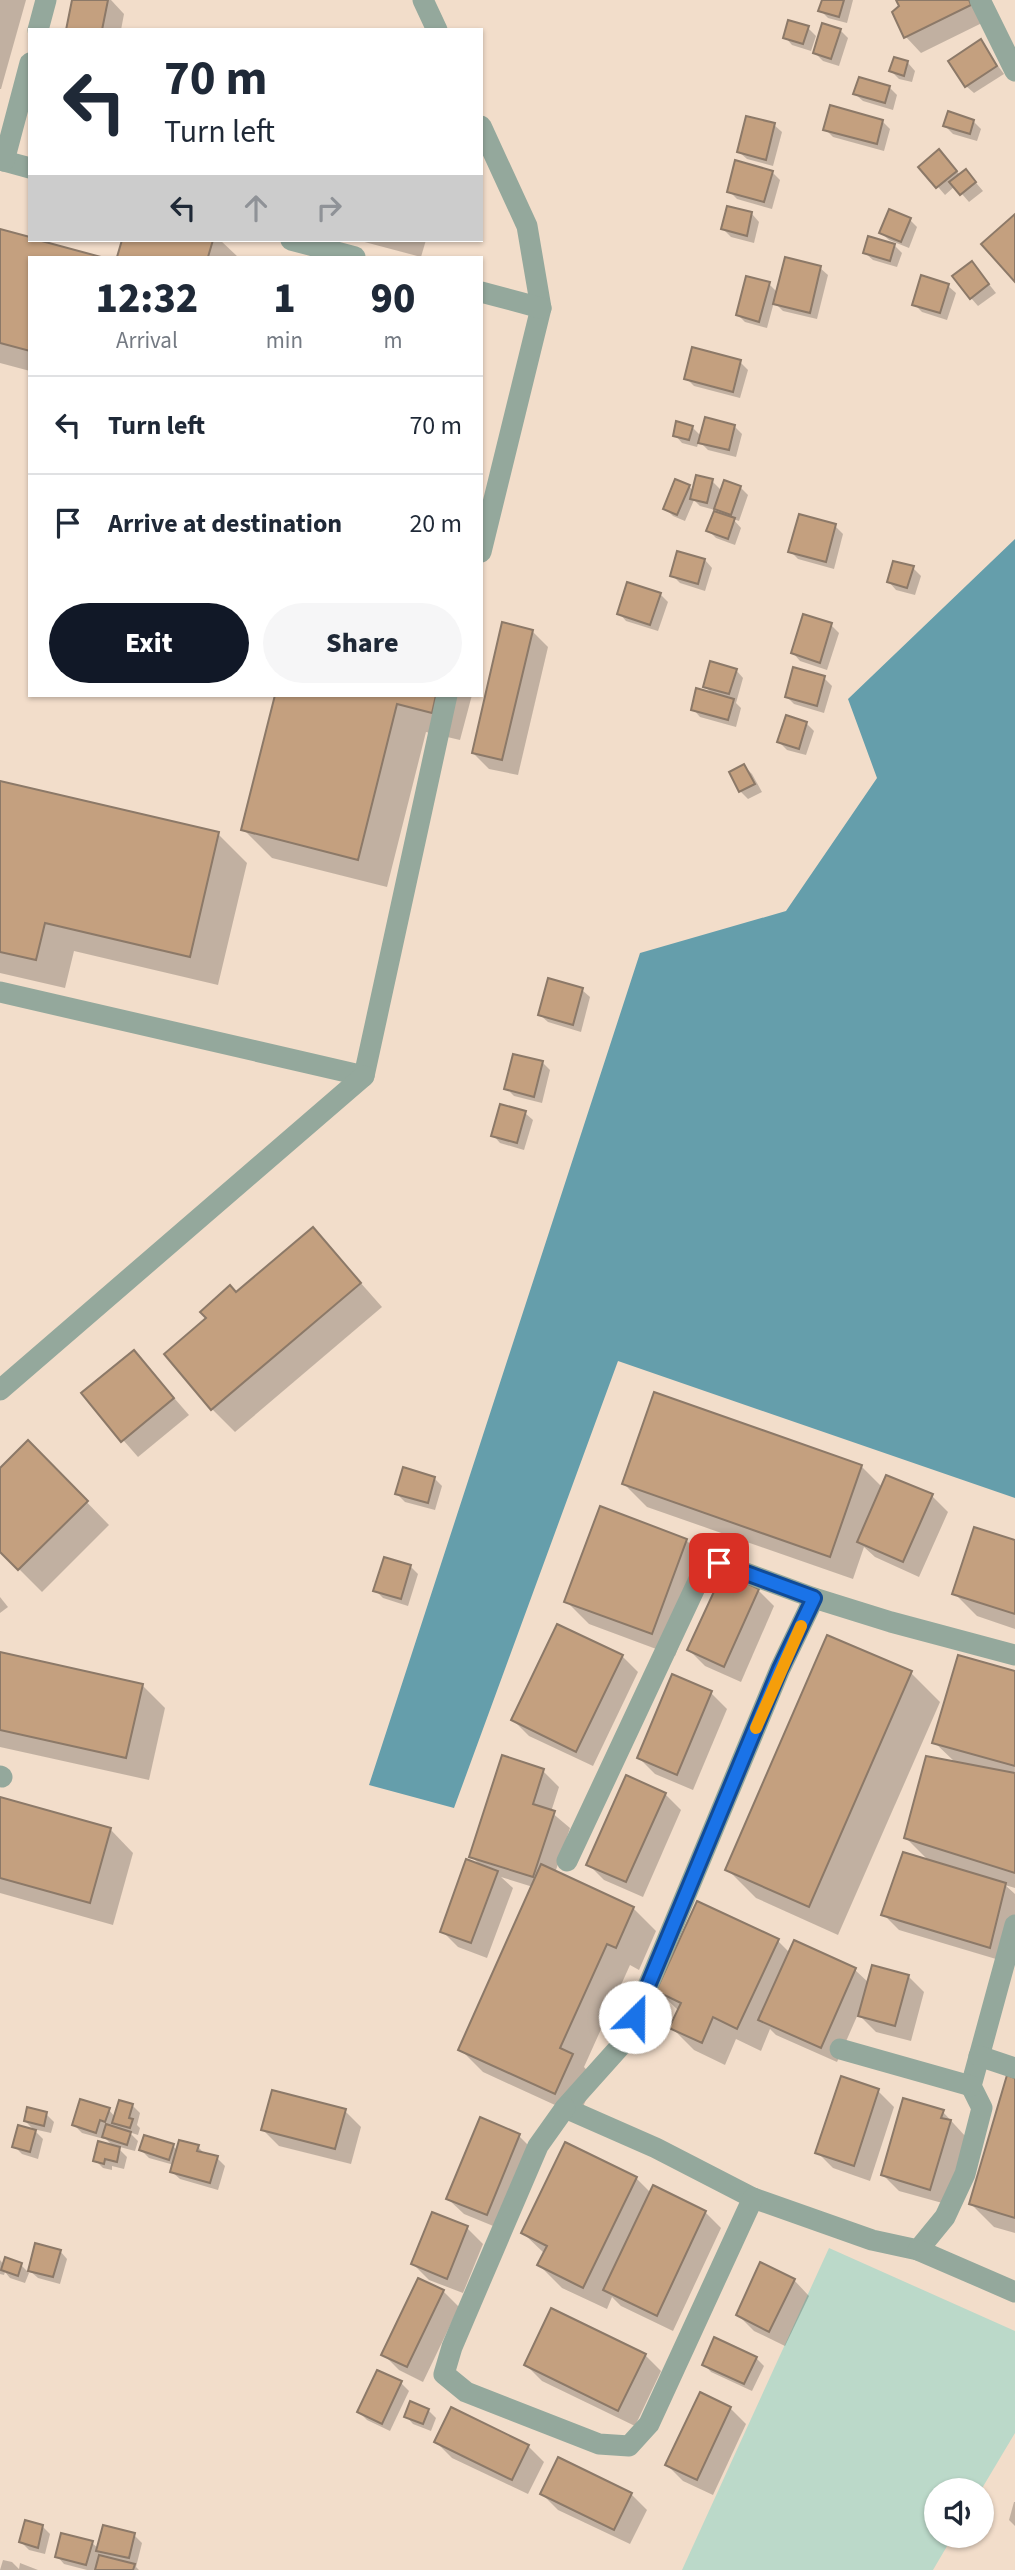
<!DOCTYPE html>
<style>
:root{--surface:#fff;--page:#f6f6f7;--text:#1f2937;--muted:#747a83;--line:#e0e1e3;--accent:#111827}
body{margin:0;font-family:"Source Sans 3",sans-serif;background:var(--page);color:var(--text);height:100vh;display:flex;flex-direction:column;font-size:26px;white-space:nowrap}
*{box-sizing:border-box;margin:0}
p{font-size:23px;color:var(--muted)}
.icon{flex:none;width:38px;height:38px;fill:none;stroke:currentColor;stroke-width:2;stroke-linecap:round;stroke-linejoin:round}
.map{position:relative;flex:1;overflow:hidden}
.details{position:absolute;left:28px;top:256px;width:455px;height:441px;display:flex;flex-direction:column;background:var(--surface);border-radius:0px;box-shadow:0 2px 5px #0004}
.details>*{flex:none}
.guide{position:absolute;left:28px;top:28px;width:455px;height:214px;border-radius:0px;box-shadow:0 2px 5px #0004;background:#fff;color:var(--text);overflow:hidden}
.tools{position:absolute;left:924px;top:2478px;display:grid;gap:14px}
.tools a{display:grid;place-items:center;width:70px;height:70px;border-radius:50%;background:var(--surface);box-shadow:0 2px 5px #0004;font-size:35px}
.pin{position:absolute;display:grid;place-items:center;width:60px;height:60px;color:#fff;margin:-30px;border-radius:14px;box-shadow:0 4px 10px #0006}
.me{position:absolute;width:77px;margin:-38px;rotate:23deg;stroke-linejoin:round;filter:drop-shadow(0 0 5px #0008)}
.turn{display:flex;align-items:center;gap:24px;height:147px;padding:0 21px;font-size:32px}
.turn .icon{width:91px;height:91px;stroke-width:2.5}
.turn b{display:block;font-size:49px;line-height:60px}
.lanes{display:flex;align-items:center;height:66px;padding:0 21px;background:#0003;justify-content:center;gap:35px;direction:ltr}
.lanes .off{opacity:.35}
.eta{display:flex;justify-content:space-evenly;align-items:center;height:119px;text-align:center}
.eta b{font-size:42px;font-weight:800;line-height:49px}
.primary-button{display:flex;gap:14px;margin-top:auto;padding:14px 21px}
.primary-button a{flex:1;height:80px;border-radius:42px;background:var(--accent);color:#fff;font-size:28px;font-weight:800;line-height:80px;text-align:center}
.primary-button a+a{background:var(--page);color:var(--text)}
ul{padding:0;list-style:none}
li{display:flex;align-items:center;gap:21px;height:98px;padding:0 21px;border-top:2px solid var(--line)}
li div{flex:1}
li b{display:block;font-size:26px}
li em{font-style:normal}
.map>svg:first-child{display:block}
.green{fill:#bbd9c9}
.water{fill:#659eab}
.shadow{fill:#0003}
.building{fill:#c4a07f;stroke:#8c7968;stroke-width:2}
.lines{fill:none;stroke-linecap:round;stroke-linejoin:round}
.minor{stroke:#94a89c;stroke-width:21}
.route-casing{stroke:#114b97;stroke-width:18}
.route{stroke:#1a73e8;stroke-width:12}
.slow{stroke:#f59e0b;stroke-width:12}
</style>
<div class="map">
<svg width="1015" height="2570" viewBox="0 0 1015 2570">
<rect width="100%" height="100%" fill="#f2ddca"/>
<polygon class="green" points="829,2248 1015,2331 1015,2433 981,2490 936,2490 936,2536 953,2536 933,2570 682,2570"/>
<polygon class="water" points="1015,539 1015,1498 618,1361 454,1808 369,1785 640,953 786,911 877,778 848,699"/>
<g class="shadow">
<polygon points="0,0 26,0 1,89 0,89"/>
<polygon points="74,0 111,0 124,14 121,30 68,30"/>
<polygon points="823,0 853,0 847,23 828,18 820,10"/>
<polygon points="898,0 975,0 986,21 921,53 906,37 902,6"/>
<polygon points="808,28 816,36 811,51 792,45 785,37"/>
<polygon points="840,30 848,38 839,66 823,61 815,53"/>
<polygon points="980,42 1004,74 974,93 966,86"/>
<polygon points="895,59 908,63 915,71 912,82 899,79 891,71"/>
<polygon points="889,87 897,95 893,110 863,101 855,94"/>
<polygon points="882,121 890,129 884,151 833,137 825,129"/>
<polygon points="973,121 981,129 977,141 953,134 945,126"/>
<polygon points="774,125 782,132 773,166 747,159 739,152"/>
<polygon points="947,159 960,175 966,171 983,191 969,202 955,186 945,195 921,167"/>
<polygon points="772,172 780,180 772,209 737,199 729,191"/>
<polygon points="728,208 752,214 759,222 754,243 731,237 723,229"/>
<polygon points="910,220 917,227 909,248 889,240 881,233"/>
<polygon points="0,231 95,257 30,257 30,371 0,363"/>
<polygon points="124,240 220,240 238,257 119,257"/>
<polygon points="357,240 426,240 421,257"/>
<polygon points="894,245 902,253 897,267 873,260 865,253"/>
<polygon points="972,263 996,293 978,306 971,298"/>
<polygon points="820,268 828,275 817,319 783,311 774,302 767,328 745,322 738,315 769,284 778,293"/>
<polygon points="948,286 956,293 947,320 922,312 914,304"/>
<polygon points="740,362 748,370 740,398 694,386 686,378"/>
<polygon points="734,426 742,434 736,457 708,450 699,441 697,447 682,443 675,435 692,427 702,437"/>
<polygon points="712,481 722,491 740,487 748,495 739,521 733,519 741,528 735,545 716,538 708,530 724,516 715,507 715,510 700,506 694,500 685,521 673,516 665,508 689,486 694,492"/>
<polygon points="835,526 843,534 834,569 798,559 790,551"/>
<polygon points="705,560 712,568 705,591 680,583 672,575"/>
<polygon points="913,568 921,576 915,595 896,590 889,582"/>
<polygon points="660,594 668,602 658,631 626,621 619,613"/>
<polygon points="831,625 839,633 827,670 800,661 793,653"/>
<polygon points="532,631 548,647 518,775 489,769 473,753"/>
<polygon points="736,670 743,678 736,703 741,708 736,727 700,717 693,709 714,695 705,687"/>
<polygon points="824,678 832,686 824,713 794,704 787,697"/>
<polygon points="277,695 472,695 460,740 426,732 387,887 272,858 243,829"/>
<polygon points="806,723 814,731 806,755 787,750 779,742"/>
<polygon points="744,766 752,774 762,792 748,799 740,791"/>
<polygon points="0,783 218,834 247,863 218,985 74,951 65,988 0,973"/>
<polygon points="582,990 590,997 581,1032 548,1022 540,1015"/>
<polygon points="542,1062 550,1070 542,1103 514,1096 506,1088"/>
<polygon points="525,1113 533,1120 524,1150 500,1143 493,1135"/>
<polygon points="313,1229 382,1307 235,1432 212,1409 167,1355"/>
<polygon points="134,1352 189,1415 138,1457 83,1394"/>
<polygon points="28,1442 109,1525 42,1592 0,1550 0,1470"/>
<polygon points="861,1466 883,1488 932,1496 948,1512 919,1577 875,1557 864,1547 853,1579 647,1507 624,1484"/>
<polygon points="434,1478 442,1486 435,1510 405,1502 397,1494"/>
<polygon points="686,1540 709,1563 675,1656 589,1624 566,1601"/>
<polygon points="1015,1542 1015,1629 977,1616 954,1593"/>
<polygon points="410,1566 418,1574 408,1606 383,1598 375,1590"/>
<polygon points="758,1590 774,1606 741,1682 705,1666 689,1650"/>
<polygon points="0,1597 8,1607 0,1613"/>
<polygon points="0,1654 142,1685 165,1708 149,1780 0,1747"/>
<polygon points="622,1656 638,1672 593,1766 529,1736 513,1720"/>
<polygon points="911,1673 940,1702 838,1935 756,1898 727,1869"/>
<polygon points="1015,1673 1015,1888 1005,1885 1015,1894 1015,1927 1006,1962 899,1930 883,1914 930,1862 906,1838 956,1763 934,1742"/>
<polygon points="711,1693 727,1709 693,1790 655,1774 639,1758"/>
<polygon points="543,1771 559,1787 551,1812 570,1828 555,1873 633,1908 656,1931 639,1970 630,1965 584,2067 595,2079 579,2116 483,2072 460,2049 533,1887 501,1877 513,1888 487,1958 458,1947 442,1931 482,1867 471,1856"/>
<polygon points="665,1794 681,1810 643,1897 604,1880 588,1864"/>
<polygon points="0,1799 110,1829 133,1853 113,1925 0,1893"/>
<polygon points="778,1941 790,1953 855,1970 869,1983 908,1976 924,1992 911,2041 876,2032 858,2014 837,2062 776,2035 770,2029 761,2051 736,2039 725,2065 694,2050 671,2027 679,2011 658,1991"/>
<polygon points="842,2078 878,2091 894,2107 870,2181 833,2168 817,2152"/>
<polygon points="1015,2080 1015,2233 994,2227 971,2204"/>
<polygon points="133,2106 140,2113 137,2125 140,2128 138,2135 129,2132 138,2141 135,2151 116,2146 127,2157 124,2169 112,2166 112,2170 103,2168 95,2160 115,2148 105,2138 104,2139 82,2133 74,2125 109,2110 115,2117"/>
<polygon points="345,2111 361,2127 351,2164 279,2146 263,2130"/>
<polygon points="943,2112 966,2137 946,2204 899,2191 883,2175"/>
<polygon points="46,2114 54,2122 51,2133 33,2129 25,2121"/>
<polygon points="481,2119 519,2136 535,2152 503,2230 464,2214 448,2199"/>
<polygon points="35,2131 43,2139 38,2159 22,2154 14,2146"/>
<polygon points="173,2146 178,2151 198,2147 206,2155 217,2158 225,2166 218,2190 180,2179 172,2172 174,2165 149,2158 141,2150"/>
<polygon points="636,2178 651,2193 705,2212 721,2228 673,2331 621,2306 612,2297 607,2309 562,2288 539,2265 545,2254 523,2233"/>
<polygon points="467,2228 483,2244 463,2293 429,2280 413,2264"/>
<polygon points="60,2251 67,2259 60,2284 38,2278 30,2271"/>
<polygon points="0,2260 4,2265 21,2265 29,2273 25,2283 10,2278 5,2272 4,2275 0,2274"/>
<polygon points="419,2280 443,2291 459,2307 423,2382 399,2370 383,2354"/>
<polygon points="794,2280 809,2296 785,2346 754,2331 738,2315"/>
<polygon points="645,2355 661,2371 635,2426 542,2381 526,2365"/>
<polygon points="756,2358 764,2366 752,2391 711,2372 704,2364"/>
<polygon points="401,2383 409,2391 390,2431 367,2420 359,2412"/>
<polygon points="701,2394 730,2408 746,2424 713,2495 683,2481 667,2465"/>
<polygon points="428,2410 436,2418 431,2431 413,2424 406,2416"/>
<polygon points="436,2442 528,2446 544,2462 528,2494 452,2458"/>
<polygon points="542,2494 631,2494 647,2510 630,2544 558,2510"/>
<polygon points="1014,2502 1015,2502 1015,2526 1009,2520"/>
<polygon points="42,2526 50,2534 45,2554 29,2550 21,2542"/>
<polygon points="134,2535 142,2543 136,2567 139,2570 87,2570 64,2564 57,2556 92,2543 99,2549"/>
<polygon points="3,2560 12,2562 19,2569 20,2563 38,2570 0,2570"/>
</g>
<g class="building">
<polygon points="72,0 108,0 102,30 66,30"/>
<polygon points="822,0 844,0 839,17 818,11"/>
<polygon points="896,0 969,0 971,5 904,38 892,12 899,6"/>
<polygon points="788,20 809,26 803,44 783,38"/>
<polygon points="822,23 841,29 831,59 813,53"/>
<polygon points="981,39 997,66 965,87 948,61"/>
<polygon points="894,57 908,61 904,76 889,71"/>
<polygon points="859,77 890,86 885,103 853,94"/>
<polygon points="830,105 883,120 877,144 823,130"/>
<polygon points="948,111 974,120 970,134 943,126"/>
<polygon points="746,116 775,123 766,160 737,152"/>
<polygon points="939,149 957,171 936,188 918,167"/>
<polygon points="735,160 773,171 764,202 727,192"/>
<polygon points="966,169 976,182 960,195 949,182"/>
<polygon points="727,206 752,212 747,236 721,229"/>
<polygon points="889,209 911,218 901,242 879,233"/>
<polygon points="1015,214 1015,282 981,244"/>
<polygon points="0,229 30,237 30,240 38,240 101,257 30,257 30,351 0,343"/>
<polygon points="868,236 895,244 890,261 863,253"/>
<polygon points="122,240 213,240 208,257 117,257"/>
<polygon points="785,257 821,266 810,313 773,304"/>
<polygon points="972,261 989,284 970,299 952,276"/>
<polygon points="921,275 949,284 940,313 912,305"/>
<polygon points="746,276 770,282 759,322 736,315"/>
<polygon points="692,347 741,360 733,392 684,379"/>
<polygon points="705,417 735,425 729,450 698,443"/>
<polygon points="676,421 693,426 689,440 673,436"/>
<polygon points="696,475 713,479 707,503 690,499"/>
<polygon points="675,479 690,485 677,515 663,509"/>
<polygon points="724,480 741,486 731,515 714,509"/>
<polygon points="714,511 735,518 728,539 706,531"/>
<polygon points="799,514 836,524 826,562 788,552"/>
<polygon points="677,551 705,559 698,584 670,576"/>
<polygon points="893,561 914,566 907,588 887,582"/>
<polygon points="627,582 661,593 650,625 617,614"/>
<polygon points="803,614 832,623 820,663 791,653"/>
<polygon points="502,622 533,630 502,760 472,753"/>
<polygon points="710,661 737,669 729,694 703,687"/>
<polygon points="793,667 825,676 817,706 785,697"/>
<polygon points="696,688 734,699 728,720 691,710"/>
<polygon points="275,695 436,695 432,713 397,704 358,860 241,830"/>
<polygon points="786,715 807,722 799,749 777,742"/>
<polygon points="744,764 755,784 739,792 729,772"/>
<polygon points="0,781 219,832 190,957 45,923 36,960 0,952"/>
<polygon points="548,978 583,988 573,1025 538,1015"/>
<polygon points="513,1054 543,1061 534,1097 504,1089"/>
<polygon points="500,1104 526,1111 517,1143 491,1136"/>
<polygon points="313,1227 361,1283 211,1410 164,1354 206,1318 200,1312 230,1285 236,1292"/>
<polygon points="134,1350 174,1398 121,1442 81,1393"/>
<polygon points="654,1392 862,1465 830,1557 622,1484"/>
<polygon points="28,1440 88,1501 18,1570 0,1552 0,1468"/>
<polygon points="403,1467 435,1477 428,1503 395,1494"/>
<polygon points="886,1475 933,1494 903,1562 857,1542"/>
<polygon points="600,1506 687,1539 652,1634 564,1602"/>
<polygon points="974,1527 1015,1540 1015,1614 952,1594"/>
<polygon points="384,1557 411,1565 401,1599 373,1591"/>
<polygon points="723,1572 759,1589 724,1667 687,1650"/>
<polygon points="557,1624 623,1655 576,1752 511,1720"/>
<polygon points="827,1635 912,1671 809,1907 725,1870"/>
<polygon points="0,1652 143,1684 126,1758 0,1730"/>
<polygon points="958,1655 1015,1671 1015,1766 932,1743"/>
<polygon points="672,1674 712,1691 677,1775 637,1758"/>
<polygon points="502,1755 544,1769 533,1804 555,1811 533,1877 469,1857"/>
<polygon points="926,1756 1015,1773 1015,1873 904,1838"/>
<polygon points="626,1775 666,1793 626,1882 586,1865"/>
<polygon points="0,1797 111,1828 90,1903 0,1878"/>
<polygon points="903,1852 1006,1883 990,1948 881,1915"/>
<polygon points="466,1859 498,1871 471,1943 440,1932"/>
<polygon points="541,1864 634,1907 616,1948 607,1944 560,2048 573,2054 555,2094 458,2050"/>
<polygon points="697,1901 779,1939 737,2029 713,2017 702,2043 669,2028 681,2003 656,1991"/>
<polygon points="794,1940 856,1968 821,2048 758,2020"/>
<polygon points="872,1965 909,1975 895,2026 858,2016"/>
<polygon points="1007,2075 1015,2078 1015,2218 969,2204"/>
<polygon points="841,2076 879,2089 854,2166 815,2153"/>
<polygon points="272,2090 346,2109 335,2149 261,2130"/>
<polygon points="903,2098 944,2110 941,2118 951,2120 930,2190 881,2175"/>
<polygon points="80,2099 110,2108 105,2122 100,2120 96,2133 72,2125"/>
<polygon points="119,2100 133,2104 129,2118 133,2119 130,2128 112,2123"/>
<polygon points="27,2107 47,2112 44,2126 24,2121"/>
<polygon points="480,2117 520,2134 487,2215 446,2199"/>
<polygon points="106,2124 131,2132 127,2145 102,2137"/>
<polygon points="18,2125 36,2130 30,2152 12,2147"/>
<polygon points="144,2135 174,2144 169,2160 139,2150"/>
<polygon points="179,2140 199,2145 197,2151 218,2156 210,2183 170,2172"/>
<polygon points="98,2141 120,2147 117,2162 105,2159 104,2164 93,2161"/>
<polygon points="565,2142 637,2177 583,2288 537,2265 547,2246 521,2233"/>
<polygon points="653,2185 706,2211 657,2316 603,2290"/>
<polygon points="432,2212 468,2226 447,2279 411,2264"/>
<polygon points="35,2243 61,2250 53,2277 28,2271"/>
<polygon points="5,2257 22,2263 18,2276 1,2270"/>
<polygon points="760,2262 795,2279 769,2332 736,2315"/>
<polygon points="418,2278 444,2290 407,2367 381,2355"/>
<polygon points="551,2308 646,2354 618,2411 524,2365"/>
<polygon points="714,2337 757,2357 744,2384 702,2365"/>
<polygon points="377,2370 402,2381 382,2424 357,2412"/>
<polygon points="700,2392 731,2407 697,2480 665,2465"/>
<polygon points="410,2401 429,2409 423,2424 404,2417"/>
<polygon points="451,2407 529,2445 512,2480 434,2442"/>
<polygon points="558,2457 632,2493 614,2530 540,2494"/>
<polygon points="25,2520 43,2525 38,2548 19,2542"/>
<polygon points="103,2525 135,2533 129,2558 96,2551"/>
<polygon points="61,2533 93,2541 86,2565 55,2557"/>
<polygon points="99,2555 135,2564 133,2570 95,2570"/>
</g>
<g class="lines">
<g class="minor">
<polyline points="423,0 437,30"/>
<polyline points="980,0 1015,71"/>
<polyline points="38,30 46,0"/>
<polyline points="481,126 527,226 541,308 481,552"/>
<polyline points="0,160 30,168"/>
<polyline points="4,161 30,63"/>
<polyline points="291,240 355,257"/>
<polyline points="481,292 541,308"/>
<polyline points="0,992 364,1076 447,695"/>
<polyline points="0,1390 364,1076"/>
<polyline points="1015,1655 891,1622 814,1598 780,1669 625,2041 565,2108 656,2148 753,2198 872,2240 918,2250 945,2217 965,2174 982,2108 971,2086 1015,1925"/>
<polyline points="0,1776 2,1777"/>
<polyline points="567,1861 701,1575 719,1563 814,1598"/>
<polyline points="840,2049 971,2086"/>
<polyline points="979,2056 1015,2068"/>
<polyline points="565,2108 538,2146 452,2347 444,2374 466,2392 599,2444 629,2446 649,2424 753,2198"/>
<polyline points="918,2250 1015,2292"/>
</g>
</g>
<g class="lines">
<g class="route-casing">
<polyline id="route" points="635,2017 780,1669 814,1598 719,1563"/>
</g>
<use href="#route" class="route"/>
<polyline class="slow" points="756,1728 801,1626"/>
</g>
</svg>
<div class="tools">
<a><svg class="icon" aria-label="sound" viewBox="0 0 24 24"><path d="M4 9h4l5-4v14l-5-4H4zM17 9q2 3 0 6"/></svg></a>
</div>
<div class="pin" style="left:719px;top:1563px;background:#d93025"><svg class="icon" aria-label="arrive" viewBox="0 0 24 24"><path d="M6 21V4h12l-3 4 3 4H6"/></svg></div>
<svg class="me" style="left:635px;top:2017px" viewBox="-20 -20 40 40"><circle r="19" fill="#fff"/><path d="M0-13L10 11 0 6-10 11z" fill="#1a73e8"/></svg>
<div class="guide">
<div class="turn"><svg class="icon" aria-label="left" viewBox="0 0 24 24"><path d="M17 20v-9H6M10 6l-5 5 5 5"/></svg><div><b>70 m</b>Turn left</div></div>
<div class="lanes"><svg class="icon" aria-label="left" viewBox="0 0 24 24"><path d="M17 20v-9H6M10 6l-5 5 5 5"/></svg><svg class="icon off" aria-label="ahead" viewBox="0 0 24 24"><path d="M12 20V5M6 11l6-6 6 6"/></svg><svg class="icon off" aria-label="right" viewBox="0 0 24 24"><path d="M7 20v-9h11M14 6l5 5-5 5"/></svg></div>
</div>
<section class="details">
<div class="eta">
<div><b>12:32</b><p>Arrival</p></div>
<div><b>1</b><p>min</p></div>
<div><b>90</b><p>m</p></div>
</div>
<ul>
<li><svg class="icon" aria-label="left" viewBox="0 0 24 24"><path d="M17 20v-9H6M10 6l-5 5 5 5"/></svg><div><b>Turn left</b></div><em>70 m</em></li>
<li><svg class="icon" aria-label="arrive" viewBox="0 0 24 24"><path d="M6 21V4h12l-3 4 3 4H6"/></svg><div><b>Arrive at destination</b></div><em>20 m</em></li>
</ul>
<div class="primary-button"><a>Exit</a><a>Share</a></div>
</section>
</div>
